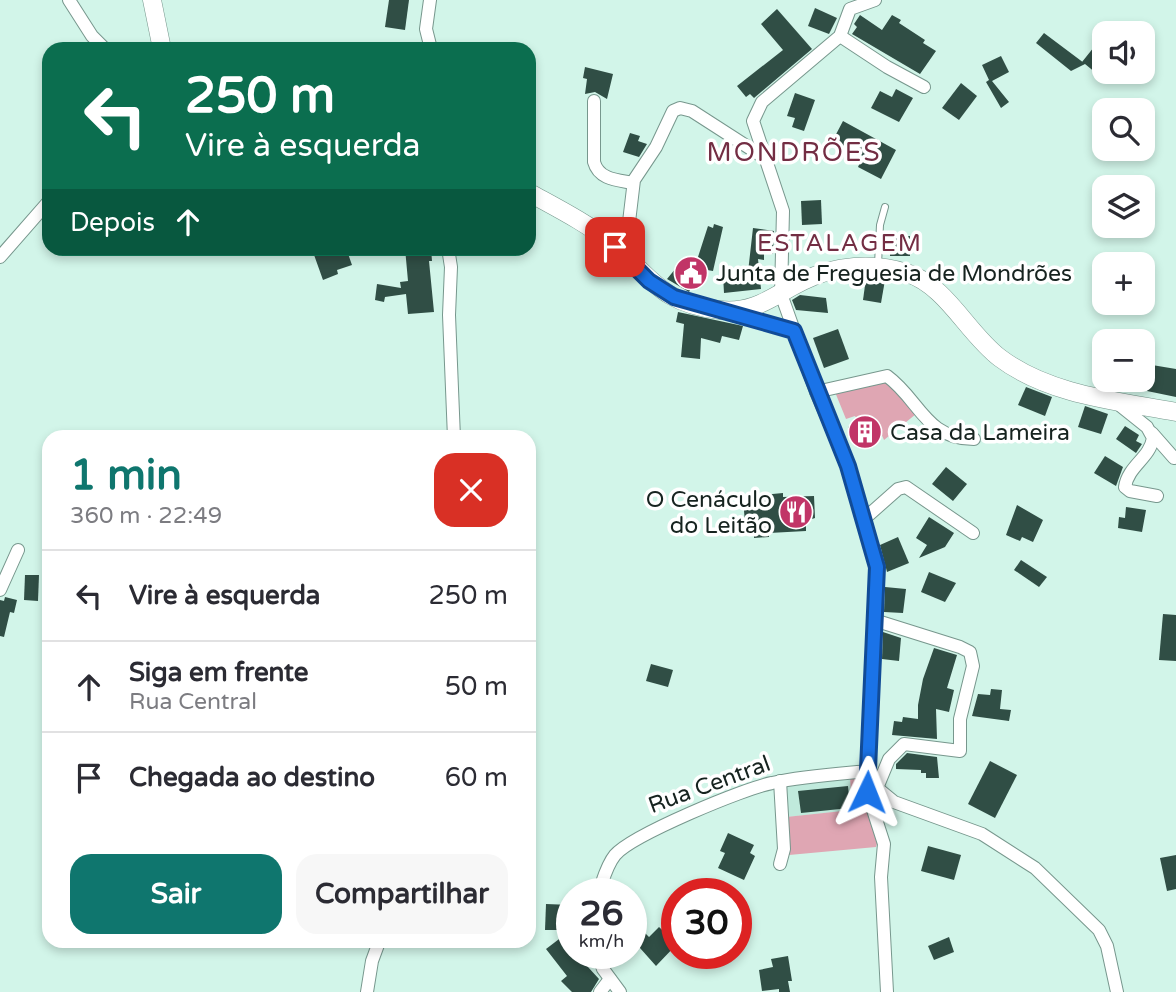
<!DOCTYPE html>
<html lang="pt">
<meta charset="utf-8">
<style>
:root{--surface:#fff;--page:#f7f7f7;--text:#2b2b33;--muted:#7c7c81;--line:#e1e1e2;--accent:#0f766e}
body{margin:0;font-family:"Varela Round",sans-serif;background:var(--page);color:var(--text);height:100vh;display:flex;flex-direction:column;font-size:26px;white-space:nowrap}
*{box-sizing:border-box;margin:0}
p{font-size:23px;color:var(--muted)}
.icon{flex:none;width:38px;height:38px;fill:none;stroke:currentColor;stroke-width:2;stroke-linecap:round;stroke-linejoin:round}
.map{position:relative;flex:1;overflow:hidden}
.panel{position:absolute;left:42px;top:430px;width:494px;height:518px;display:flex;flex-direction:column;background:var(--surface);border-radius:21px;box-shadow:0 4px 10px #0003}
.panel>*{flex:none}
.banner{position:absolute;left:42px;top:42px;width:494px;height:214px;border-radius:21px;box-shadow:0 4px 10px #0003;background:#0b6e4f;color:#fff;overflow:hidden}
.tools{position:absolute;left:1092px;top:21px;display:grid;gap:14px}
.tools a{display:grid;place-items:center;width:63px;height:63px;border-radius:14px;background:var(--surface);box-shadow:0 4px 10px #0003;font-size:35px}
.speed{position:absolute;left:556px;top:878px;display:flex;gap:14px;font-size:35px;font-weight:700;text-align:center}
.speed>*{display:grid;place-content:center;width:91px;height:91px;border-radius:50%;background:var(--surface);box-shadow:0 4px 10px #0003;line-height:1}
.speed small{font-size:18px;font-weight:400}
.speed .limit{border:10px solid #d22;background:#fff;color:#111}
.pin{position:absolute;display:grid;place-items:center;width:60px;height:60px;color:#fff;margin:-30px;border-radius:14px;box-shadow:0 4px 10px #0006}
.me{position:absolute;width:77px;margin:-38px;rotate:2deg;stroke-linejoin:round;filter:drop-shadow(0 0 5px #0008)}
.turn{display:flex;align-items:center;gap:24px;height:147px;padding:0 28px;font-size:32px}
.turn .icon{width:91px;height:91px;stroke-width:2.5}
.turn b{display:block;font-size:49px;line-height:60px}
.then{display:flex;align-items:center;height:66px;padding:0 28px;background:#0003;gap:14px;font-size:26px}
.round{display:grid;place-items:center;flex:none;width:74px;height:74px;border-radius:21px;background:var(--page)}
.headline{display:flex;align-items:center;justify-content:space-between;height:119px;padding:0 28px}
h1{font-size:42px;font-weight:700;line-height:52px;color:var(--accent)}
.action{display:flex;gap:14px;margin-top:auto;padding:14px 28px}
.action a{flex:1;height:80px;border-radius:21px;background:var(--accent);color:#fff;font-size:28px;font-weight:700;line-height:80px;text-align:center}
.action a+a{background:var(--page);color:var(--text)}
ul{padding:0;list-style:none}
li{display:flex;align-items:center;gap:21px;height:91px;padding:0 28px;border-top:2px solid var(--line)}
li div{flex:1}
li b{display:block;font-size:26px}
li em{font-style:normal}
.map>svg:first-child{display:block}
.built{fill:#c0eadc}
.green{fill:#dfa6b3}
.building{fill:#304e45}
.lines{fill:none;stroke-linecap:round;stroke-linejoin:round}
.lane-casing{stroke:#77978d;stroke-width:8}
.street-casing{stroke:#77978d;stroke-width:14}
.secondary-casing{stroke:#77978d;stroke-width:19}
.lane{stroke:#fff;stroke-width:6}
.street{stroke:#fff;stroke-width:12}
.secondary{stroke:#fff;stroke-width:18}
.route-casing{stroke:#114b97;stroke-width:18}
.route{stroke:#1a73e8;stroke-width:12}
.labels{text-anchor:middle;stroke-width:7;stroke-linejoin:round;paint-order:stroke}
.poi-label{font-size:23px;fill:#16231f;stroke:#fff;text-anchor:start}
.street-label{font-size:23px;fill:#16231f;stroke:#fff}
.neighbourhood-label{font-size:24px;letter-spacing:2px;fill:#732d43;stroke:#fff}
.quarter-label{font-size:26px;letter-spacing:2px;fill:#732d43;stroke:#fff}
</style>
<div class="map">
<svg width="1176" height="992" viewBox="0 0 1176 992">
<rect width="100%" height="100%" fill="#d2f5e9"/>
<polygon class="built" points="856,774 867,809 786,817 783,784"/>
<g class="green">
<polygon points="884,379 916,414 884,440 874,417 859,423 855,416 846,419 835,392"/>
<polygon points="856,776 878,840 876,847 789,855 786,817 852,810 850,777"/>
</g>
<g class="building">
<polygon points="389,0 409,0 405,30 385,27"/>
<polygon points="815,8 837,18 829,34 808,26"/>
<polygon points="777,9 812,49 754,98 750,94 746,97 737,86 783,50 761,24"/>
<polygon points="860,15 882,30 892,15 901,20 899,23 925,40 923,43 936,51 920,74 852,34 857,27 854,24"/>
<polygon points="1044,33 1084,63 1082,62 1094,47 1104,55 1104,62 1096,73 1085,64 1071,71 1036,43"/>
<polygon points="1001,56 1009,72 992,81 1009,102 1001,108 986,82 989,80 982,65"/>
<polygon points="585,67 613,74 607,99 595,92 585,94 587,79 583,78"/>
<polygon points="961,83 977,96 959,120 942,108"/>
<polygon points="896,89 913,98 899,122 871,108 880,91 892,97"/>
<polygon points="795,93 815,100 804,131 792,127 795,118 787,116"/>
<polygon points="843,121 896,150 881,179 858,167 863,156 833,140"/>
<polygon points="630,133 640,136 638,141 647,144 639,157 623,152"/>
<polygon points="821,200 822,224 802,225 801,201"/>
<polygon points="714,224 723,227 713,271 701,269 689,292 667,279 676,268 684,272 692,258 698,257 708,226 713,228"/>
<polygon points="753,228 774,231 773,254 764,253 764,260 758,259 761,289 724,293 723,275 748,272"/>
<rect x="890" y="236" width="20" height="20"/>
<polygon points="321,248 346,248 352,265 337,270 338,274 323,280 313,252"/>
<polygon points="405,248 431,248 432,261 429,261 434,312 408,314 406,294 385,297 384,302 375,300 377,284 401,288 400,282 408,281"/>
<polygon points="866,278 885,280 881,303 863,300"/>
<polygon points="800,295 826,298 828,313 796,310 792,300"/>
<polygon points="678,312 743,326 739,340 722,336 720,343 701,338 700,359 681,357 684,324 676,322"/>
<polygon points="838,329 849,359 824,368 813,338"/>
<polygon points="1152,365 1176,369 1176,397 1147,391"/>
<polygon points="1026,387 1052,397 1045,416 1018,405"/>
<polygon points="1085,406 1108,414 1101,434 1078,427"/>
<polygon points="874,417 882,436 856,446 848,427"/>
<polygon points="1125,426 1139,435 1136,441 1142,444 1136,453 1116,439"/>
<polygon points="1105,456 1123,467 1116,486 1094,473"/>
<polygon points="946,467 967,484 953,501 932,484"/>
<polygon points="783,493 783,497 814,496 815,518 806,521 806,531 769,533 769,537 754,538 754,534 737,535 736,525 745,524 743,497"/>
<polygon points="1017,505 1043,520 1033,542 1022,537 1020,541 1006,535"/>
<polygon points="1126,507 1146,510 1142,532 1118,528 1119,517 1125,518"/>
<polygon points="929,517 954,533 945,547 919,558 927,545 916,538"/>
<polygon points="898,537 909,563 887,572 880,545"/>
<polygon points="1021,560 1047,577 1039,587 1014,570"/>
<polygon points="929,572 956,583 945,602 921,592"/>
<polygon points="25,575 39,575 38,601 24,600"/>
<polygon points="885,587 906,589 903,613 884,612"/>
<polygon points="5,597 17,600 14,613 10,612 4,637 0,636 0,600 4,601"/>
<polygon points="1163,614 1176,615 1176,661 1159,660"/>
<polygon points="883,632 901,638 899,661 882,659"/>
<polygon points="934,648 957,655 947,688 954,690 949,712 936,709 937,739 892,735 894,721 902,722 903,717 918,719 918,705 923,679"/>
<polygon points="651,664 673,670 668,687 646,681"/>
<polygon points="991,689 1002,690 1000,709 1011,710 1009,721 972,716 978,694 990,695"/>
<polygon points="907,753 937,757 939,778 926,778 926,773 921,773 921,770 896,769 896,764"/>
<polygon points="990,761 1017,775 995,818 968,804"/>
<polygon points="848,786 850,808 801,813 798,791"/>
<polygon points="728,833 754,845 750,853 755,856 744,880 718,868 725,853 720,851"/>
<polygon points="928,846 961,855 954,880 921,871"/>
<polygon points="1176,855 1176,889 1167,891 1160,858"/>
<polygon points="546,904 571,905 570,930 545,930"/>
<polygon points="659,927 677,944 656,966 632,939 641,929 649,937"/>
<polygon points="567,933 572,940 572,954 576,954 599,979 591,992 572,992 561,981 567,976 546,949"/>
<polygon points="949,937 954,952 934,960 928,946"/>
<polygon points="788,956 792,981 788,981 790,992 779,992 779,989 762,991 759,970 773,967 771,959"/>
</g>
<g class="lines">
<g class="lane-casing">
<polyline id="lane" points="878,264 880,225 885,207"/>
</g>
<g class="street-casing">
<g id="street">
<polyline points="69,0 92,36 105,49"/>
<polyline points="430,0 426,29 431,49"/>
<polyline points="875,0 850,9 840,36 762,102 753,121 783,211 781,294 816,392 848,466 877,567 868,765 877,788 894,802 982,834 1035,868 1099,930 1107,946 1117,992"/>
<polyline points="840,36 887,67 924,87"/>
<path d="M594,101V162C599,180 618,180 633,183"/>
<polyline points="448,248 451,267 449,315 454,438"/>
<polyline points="0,257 49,201"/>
<polyline points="638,267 629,222 634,180 656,147 673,111 680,108 692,111 765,158"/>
<polyline points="730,314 794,331"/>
<path d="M816,392L887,376C920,400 925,439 974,439"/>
<path d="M1117,403L1147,427L1153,438C1150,458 1128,466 1125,487L1130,491L1157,496"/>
<polyline points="1152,433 1174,458"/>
<polyline points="863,520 898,489 906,487 973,533"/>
<polyline points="0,590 18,550"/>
<polyline points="874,620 960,647 970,652 973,666 960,719 960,751 904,744 889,759 877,788"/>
<polyline points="869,771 866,788 884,844 881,877 887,992"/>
<polyline points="780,781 784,849 780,864"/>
<path d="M598,894C603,881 606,866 615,855C632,835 745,788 772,783C804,776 837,774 869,771"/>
<polyline points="598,954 603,969 620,992"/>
<polyline points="367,992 372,961 379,942"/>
<polyline points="600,992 610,979"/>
</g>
</g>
<g class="secondary-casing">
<g id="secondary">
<polyline points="152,0 162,49"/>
<path d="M528,192C555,207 587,223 610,242C651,276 660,304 720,310C755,314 774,295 803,281C835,265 873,262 907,273C947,286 967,333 1000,358C1049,395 1117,401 1176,412"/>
</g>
</g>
<use href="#lane" class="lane"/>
<use href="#street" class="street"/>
<use href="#secondary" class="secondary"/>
</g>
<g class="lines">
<g class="route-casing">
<polyline id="route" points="615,247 649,281 674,297 794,331 848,466 877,567 867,792"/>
</g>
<use href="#route" class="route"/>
</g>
<defs>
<g id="civic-disc" transform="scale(1.75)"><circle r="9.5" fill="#c13567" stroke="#fff"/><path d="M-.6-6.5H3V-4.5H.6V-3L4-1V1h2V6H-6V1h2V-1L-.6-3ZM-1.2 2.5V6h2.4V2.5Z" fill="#fff"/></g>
<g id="building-disc" transform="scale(1.75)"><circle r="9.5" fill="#c13567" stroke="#fff"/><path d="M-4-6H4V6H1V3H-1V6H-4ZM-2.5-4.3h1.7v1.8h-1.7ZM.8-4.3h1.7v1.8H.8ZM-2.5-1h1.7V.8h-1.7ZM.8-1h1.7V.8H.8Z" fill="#fff"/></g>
<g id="restaurant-disc" transform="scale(1.75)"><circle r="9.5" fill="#c13567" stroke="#fff"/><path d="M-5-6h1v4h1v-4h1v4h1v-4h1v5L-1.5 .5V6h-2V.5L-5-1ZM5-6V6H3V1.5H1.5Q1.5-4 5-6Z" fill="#fff"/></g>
</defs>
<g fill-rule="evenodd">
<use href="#civic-disc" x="691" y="273"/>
<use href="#building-disc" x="865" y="432"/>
<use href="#restaurant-disc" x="796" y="512"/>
</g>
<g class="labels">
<g class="poi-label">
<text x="716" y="281">Junta de Freguesia de Mondrões</text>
<text x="890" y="440">Casa da Lameira</text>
<text x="772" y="507" text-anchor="end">O Cenáculo<tspan x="772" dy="26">do Leitão</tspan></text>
</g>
<g class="street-label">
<text transform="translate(709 784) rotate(-20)" y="8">Rua Central</text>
</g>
<g class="neighbourhood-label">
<text x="840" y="251">ESTALAGEM</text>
</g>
<g class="quarter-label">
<text x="794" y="161">MONDRÕES</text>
</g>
</g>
</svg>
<div class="tools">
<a><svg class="icon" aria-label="sound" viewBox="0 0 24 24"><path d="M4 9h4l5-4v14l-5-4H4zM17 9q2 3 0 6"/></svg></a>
<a><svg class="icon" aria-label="search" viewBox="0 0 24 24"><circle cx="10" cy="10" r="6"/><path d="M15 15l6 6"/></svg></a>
<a><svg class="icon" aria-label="layers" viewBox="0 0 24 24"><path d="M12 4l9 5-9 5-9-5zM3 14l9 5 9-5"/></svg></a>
<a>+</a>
<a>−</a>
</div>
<div class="speed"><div>26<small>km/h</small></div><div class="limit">30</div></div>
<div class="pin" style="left:615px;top:247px;background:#d93025"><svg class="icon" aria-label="arrive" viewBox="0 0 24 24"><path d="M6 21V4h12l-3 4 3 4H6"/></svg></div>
<svg class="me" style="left:867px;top:792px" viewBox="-20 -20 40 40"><path d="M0-17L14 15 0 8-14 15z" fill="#1a73e8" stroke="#fff" stroke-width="4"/></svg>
<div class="banner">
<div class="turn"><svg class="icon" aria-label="left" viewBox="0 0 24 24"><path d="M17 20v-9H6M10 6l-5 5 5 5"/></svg><div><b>250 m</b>Vire à esquerda</div></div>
<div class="then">Depois<svg class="icon" aria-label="ahead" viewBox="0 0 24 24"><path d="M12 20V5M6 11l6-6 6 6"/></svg></div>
</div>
<section class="panel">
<div class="headline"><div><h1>1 min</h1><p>360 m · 22:49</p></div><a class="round" style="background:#d93025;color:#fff"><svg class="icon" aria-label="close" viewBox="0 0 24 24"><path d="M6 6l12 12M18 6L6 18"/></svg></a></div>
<ul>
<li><svg class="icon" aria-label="left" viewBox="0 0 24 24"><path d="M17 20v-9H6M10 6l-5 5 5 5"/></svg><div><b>Vire à esquerda</b></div><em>250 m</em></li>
<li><svg class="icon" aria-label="ahead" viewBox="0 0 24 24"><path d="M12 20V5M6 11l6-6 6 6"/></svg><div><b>Siga em frente</b><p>Rua Central</p></div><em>50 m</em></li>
<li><svg class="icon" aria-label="arrive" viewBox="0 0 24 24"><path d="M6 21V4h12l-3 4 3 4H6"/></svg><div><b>Chegada ao destino</b></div><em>60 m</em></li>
</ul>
<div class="action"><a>Sair</a><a>Compartilhar</a></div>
</section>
</div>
